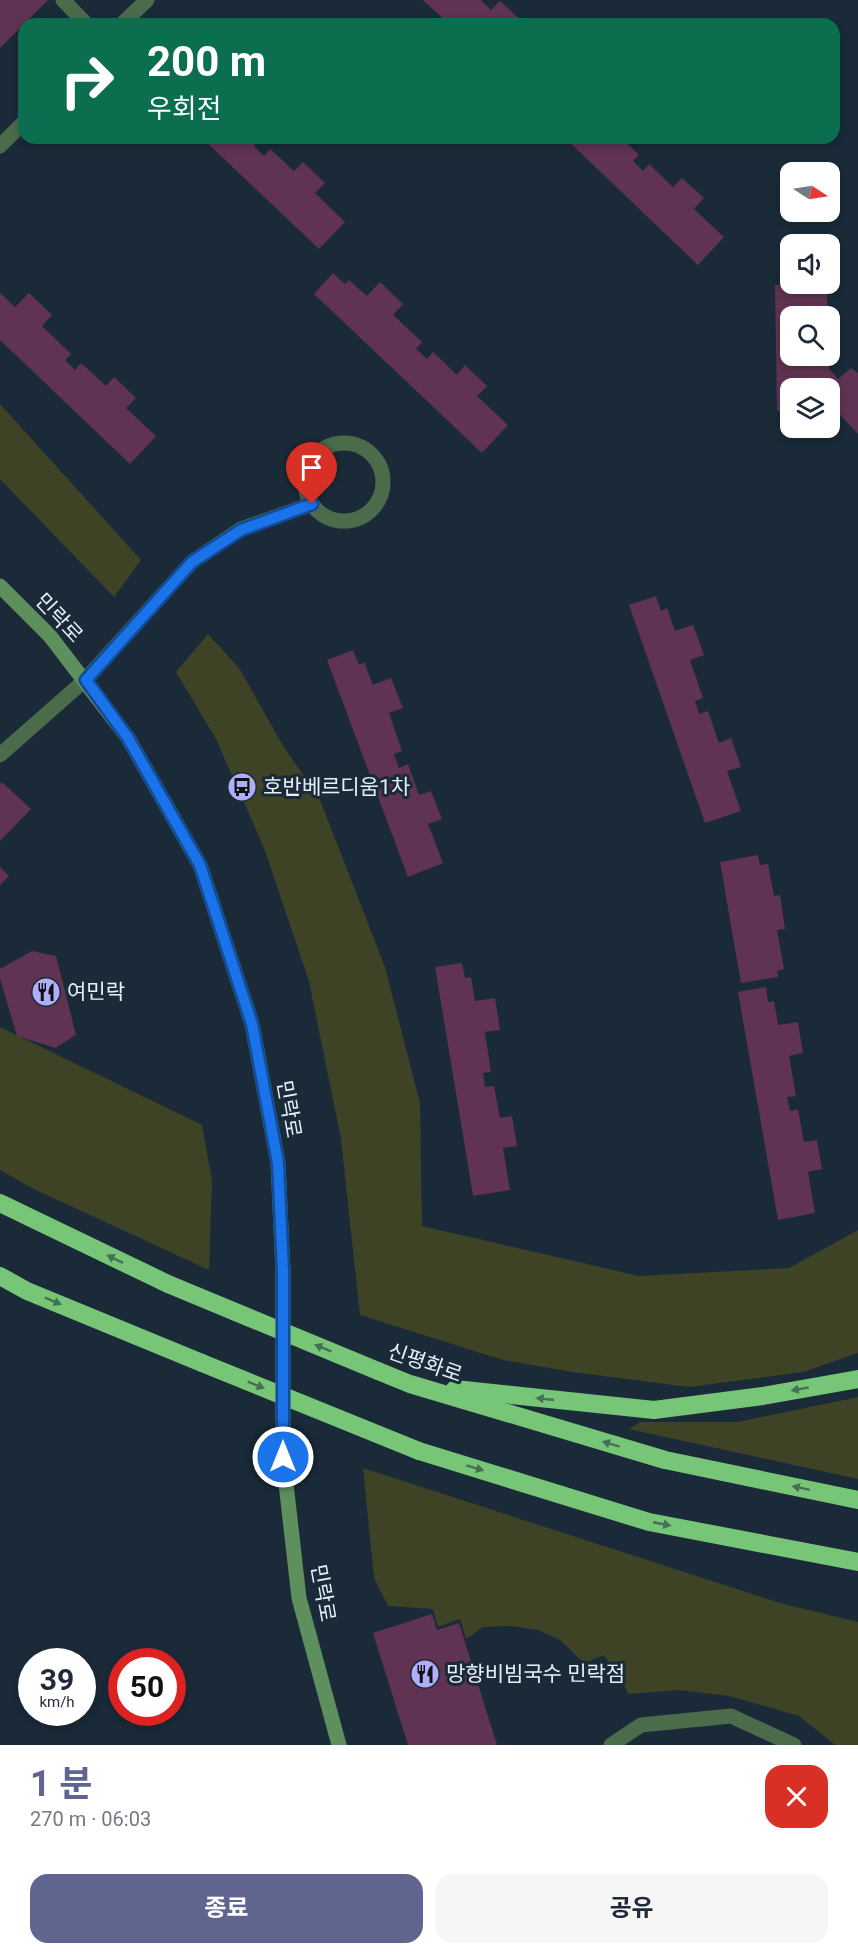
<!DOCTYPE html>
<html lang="ko">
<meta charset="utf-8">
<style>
:root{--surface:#fff;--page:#f6f6f7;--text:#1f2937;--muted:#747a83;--accent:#60658f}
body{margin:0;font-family:Roboto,"Noto Sans KR",sans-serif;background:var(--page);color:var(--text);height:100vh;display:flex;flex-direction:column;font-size:22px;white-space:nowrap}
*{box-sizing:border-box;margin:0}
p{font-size:20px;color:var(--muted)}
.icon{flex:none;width:33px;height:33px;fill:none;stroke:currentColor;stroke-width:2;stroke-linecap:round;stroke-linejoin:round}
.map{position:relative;height:1745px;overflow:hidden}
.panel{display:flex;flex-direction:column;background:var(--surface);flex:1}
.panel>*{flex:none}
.top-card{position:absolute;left:18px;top:18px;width:822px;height:126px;border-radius:18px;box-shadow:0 3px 9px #0003;background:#0b6e4f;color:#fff;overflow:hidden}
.needle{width:39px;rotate:102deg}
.fabs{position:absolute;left:780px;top:162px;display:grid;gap:12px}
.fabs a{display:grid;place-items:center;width:60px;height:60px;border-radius:12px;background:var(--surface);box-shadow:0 3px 9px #0003;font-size:30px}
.speed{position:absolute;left:18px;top:1648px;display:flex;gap:12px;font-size:30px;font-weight:700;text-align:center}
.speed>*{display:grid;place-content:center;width:78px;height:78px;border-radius:50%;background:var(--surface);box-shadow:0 3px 9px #0003;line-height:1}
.speed small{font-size:15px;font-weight:400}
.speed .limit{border:9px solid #d22;background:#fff;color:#111}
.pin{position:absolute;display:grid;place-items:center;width:51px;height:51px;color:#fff;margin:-62px -26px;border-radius:50% 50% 50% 0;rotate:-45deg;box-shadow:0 0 6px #0007}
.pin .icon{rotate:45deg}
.me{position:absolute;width:66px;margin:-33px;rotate:0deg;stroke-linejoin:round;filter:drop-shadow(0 0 4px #0008)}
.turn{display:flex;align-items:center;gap:21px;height:126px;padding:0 30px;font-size:27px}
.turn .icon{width:78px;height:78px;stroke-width:2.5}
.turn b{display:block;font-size:42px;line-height:51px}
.round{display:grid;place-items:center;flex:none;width:63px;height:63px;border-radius:18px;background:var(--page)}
.summary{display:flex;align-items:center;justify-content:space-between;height:102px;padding:0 30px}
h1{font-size:36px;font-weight:700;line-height:45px;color:var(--accent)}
.cta{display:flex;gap:12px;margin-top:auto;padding:12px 30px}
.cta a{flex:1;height:69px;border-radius:18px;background:var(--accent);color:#fff;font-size:24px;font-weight:700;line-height:69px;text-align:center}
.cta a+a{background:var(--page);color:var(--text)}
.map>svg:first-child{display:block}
.green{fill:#3f4325}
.building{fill:#5f3351}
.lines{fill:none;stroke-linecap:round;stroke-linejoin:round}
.lane{stroke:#4c6b4b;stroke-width:15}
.street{stroke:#4c6b4b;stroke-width:15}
.secondary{stroke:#5e905d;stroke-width:15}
.highway{stroke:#77c677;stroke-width:18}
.highway-bridge{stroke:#77c677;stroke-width:18}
.oneway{fill:#447054}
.route-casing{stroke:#114b97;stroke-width:15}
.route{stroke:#1a73e8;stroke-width:10}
.labels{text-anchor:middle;stroke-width:6;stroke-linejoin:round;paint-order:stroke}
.street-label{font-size:21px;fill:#e5eff8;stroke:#1a2a38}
.poi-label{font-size:21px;fill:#e5eff8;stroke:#1a2a38;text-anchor:start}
</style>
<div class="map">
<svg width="858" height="1745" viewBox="0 0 858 1745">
<rect width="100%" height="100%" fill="#1a2a38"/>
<g class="green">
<polygon points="0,404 141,560 114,597 0,479"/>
<polygon points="208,634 239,668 282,744 320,800 385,967 420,1103 422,1226 639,1276 789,1268 858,1230 858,1353 803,1372 689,1387 572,1372 503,1360 360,1315 341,1139 309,981 264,848 216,739 176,672"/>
<polygon points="0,1027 202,1125 212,1181 209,1270 36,1190 0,1170"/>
<polygon points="858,1397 858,1479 629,1429 640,1422 738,1422"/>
<polygon points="363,1468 780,1603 858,1622 858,1745 835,1745 799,1716 729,1696 679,1690 629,1694 604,1655 584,1663 560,1640 538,1630 511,1626 483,1627 466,1639 460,1619 438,1627 433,1609 388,1606 374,1578"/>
</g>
<g class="building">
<polygon points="0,0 48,0 0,48"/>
<polygon points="423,0 481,0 491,10 500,1 522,21 519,24 449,24"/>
<polygon points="202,138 258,138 254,146 264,156 270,149 294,171 303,162 325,183 315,193 345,222 319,249"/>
<polygon points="565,138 621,138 639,155 633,161 643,171 649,164 673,187 682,178 704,198 694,209 724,237 698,265"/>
<polygon points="333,273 345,284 349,280 367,296 380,282 403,304 393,315 422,342 416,349 427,359 433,352 457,375 465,365 487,386 477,396 508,425 482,453 314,294"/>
<polygon points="819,284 819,293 827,293 828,316 790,316 790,356 829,356 829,369 838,379 851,368 858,373 858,434 830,404 830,388 790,388 790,411 777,411 775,285"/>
<polygon points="0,293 15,307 29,293 52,315 42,326 71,354 65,360 75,370 81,363 106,386 114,377 136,398 126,408 156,436 130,464 0,340"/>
<polygon points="656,596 661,611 667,608 675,631 693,625 704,655 690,660 703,698 695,701 699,714 708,711 719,743 731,738 741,767 727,771 741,811 705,823 629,605"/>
<polygon points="353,650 359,665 364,662 373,685 391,678 403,708 389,713 402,751 394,754 399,768 408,764 419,795 431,791 442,819 428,824 443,863 408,877 327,660"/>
<polygon points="2,782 31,809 0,841 0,784"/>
<polygon points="758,855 760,865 768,864 774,896 780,895 785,929 777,930 784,969 777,971 778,977 741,983 720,862"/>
<polygon points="0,867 9,876 0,885"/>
<polygon points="32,951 56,956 76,1035 55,1048 17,1036 0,979 0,969"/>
<polygon points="462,963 465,978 471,977 475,1001 495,998 500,1030 485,1032 491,1072 483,1073 485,1087 494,1086 500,1118 512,1116 517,1146 503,1148 510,1190 473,1196 435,967"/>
<polygon points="766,987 768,1002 774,1001 778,1025 798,1022 803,1053 789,1056 796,1096 787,1097 790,1111 798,1109 804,1142 817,1140 822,1169 808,1172 815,1213 778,1220 738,992"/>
<polygon points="432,1614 437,1630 459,1623 497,1745 408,1745 373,1633"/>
</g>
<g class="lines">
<g class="lane">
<polyline points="63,0 86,24"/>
<circle cx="344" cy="482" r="39"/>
<polyline points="85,680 192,562 241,529 312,504"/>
</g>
<g class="street">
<polyline points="122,24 147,0"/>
<polyline points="0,146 24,122"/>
<polyline points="0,755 85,680"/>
<polyline points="611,1745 641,1725 731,1716 794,1745"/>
</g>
<polyline class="secondary" points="0,586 50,636 128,738 200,865 252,1024 278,1163 283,1271 283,1457 299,1598 339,1745"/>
<g class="highway">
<polyline points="0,1203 168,1284"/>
<polyline points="0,1276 27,1291 202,1363"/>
<polyline points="378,1371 410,1384 665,1460 858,1500"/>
<polyline points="455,1389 654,1410 763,1396 858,1379"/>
<polyline points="419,1451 649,1522 858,1562"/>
</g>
<g class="highway-bridge">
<polyline points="168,1284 378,1371"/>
<polyline points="202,1363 419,1451"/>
</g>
</g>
<defs><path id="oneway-solid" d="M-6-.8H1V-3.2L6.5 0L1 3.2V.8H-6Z" transform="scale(1.5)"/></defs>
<g class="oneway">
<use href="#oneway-solid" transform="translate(115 1259) rotate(-154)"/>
<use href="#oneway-solid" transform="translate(53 1301) rotate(23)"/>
<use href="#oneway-solid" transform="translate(323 1348) rotate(-158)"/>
<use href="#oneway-solid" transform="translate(256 1385) rotate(22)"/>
<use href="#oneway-solid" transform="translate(800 1389) rotate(170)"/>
<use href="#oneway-solid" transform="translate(545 1399) rotate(-174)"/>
<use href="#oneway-solid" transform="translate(611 1444) rotate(-163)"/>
<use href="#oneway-solid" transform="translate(475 1468) rotate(17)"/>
<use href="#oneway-solid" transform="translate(801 1488) rotate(-168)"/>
<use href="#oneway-solid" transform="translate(662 1524) rotate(11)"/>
</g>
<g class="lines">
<g class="route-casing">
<polyline id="route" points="283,1457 283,1271 278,1163 252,1024 200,865 128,738 86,680 192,562 241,530 312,504"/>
</g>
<use href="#route" class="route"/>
</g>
<defs>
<g id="bus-disc" transform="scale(1.5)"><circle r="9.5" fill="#b0aefa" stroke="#1a2a38"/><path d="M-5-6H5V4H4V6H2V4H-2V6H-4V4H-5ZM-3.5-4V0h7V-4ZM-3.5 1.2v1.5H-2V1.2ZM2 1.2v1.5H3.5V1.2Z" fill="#111"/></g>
<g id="restaurant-disc" transform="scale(1.5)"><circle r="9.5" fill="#b0aefa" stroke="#1a2a38"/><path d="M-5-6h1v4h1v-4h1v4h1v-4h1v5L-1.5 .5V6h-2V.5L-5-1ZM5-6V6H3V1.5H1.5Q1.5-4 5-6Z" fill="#111"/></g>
</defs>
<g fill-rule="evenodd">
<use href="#bus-disc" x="242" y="787"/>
<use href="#restaurant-disc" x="46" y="992"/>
<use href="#restaurant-disc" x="425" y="1674"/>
</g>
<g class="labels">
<g class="street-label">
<text transform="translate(59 618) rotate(47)" y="7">민락로</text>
<text transform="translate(289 1109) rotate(80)" y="7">민락로</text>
<text transform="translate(425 1363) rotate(19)" y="7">신평화로</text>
<text transform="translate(323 1593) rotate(80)" y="7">민락로</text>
</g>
<g class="poi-label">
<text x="263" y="794">호반베르디움1차</text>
<text x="67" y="999">여민락</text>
<text x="446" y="1681">망향비빔국수 민락점</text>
</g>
</g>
</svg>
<div class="fabs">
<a><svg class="needle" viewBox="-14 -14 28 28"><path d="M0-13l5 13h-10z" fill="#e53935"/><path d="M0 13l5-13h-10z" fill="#747a83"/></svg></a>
<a><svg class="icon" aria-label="sound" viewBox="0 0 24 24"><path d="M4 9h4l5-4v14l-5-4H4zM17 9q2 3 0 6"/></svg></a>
<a><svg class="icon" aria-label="search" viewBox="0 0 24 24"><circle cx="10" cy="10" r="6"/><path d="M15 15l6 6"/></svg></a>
<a><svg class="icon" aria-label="layers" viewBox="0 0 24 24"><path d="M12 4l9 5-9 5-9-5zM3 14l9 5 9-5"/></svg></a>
</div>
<div class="speed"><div>39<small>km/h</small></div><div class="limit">50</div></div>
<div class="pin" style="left:312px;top:504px;background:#d93025"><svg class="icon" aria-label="arrive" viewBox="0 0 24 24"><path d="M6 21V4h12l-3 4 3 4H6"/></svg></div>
<svg class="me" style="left:283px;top:1457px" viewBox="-20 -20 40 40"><circle r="17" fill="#1a73e8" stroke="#fff" stroke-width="3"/><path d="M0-11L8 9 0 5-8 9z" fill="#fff"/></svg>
<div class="top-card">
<div class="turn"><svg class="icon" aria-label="right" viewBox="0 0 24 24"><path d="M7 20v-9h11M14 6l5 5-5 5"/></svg><div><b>200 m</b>우회전</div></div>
</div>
</div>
<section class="panel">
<div class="summary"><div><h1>1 분</h1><p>270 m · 06:03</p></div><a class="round" style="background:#d93025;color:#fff"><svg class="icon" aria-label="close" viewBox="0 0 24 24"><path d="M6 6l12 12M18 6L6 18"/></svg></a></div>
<div class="cta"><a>종료</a><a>공유</a></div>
</section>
